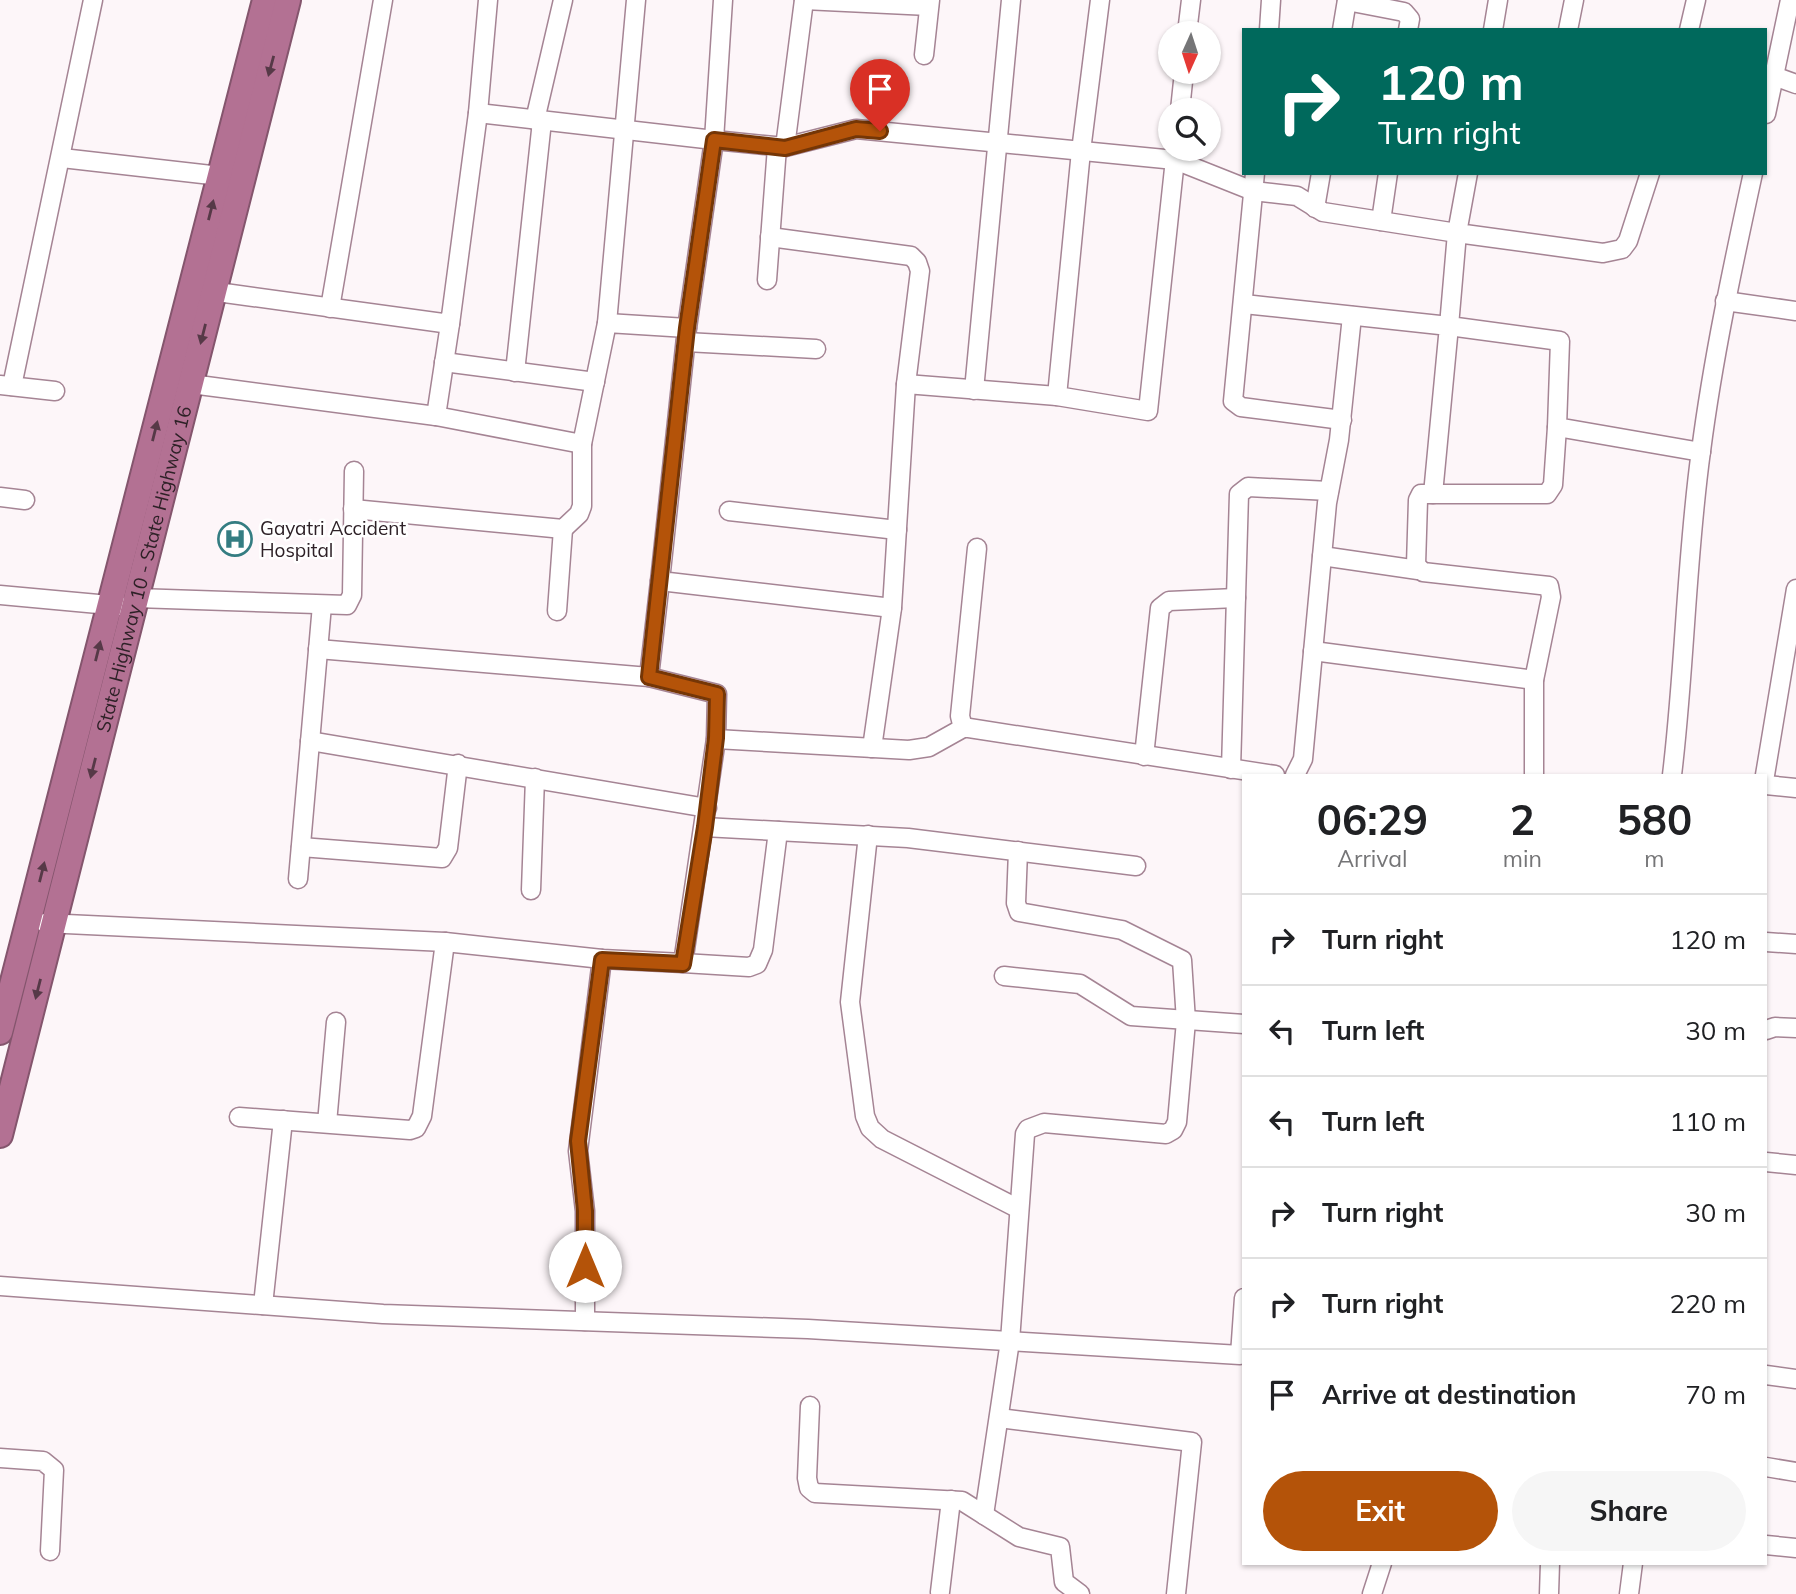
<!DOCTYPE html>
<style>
:root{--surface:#fff;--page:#f6f6f6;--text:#202124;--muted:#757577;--line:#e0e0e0;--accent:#b45309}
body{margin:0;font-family:Mulish,sans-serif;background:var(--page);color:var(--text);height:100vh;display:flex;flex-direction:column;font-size:26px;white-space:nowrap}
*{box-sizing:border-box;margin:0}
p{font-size:23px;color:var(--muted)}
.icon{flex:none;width:38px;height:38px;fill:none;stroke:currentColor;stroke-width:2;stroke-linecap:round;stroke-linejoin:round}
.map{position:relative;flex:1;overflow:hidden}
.panel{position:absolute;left:1242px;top:774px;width:525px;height:791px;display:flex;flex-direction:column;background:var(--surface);border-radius:0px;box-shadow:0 2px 5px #0004}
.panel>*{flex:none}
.top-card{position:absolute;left:1242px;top:28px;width:525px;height:147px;border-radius:0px;box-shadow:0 2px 5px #0004;background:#00695c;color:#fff;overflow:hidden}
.needle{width:46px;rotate:183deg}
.controls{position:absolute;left:1158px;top:21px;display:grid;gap:14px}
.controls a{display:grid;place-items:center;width:63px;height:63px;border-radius:50%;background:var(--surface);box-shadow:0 2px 5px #0004;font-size:35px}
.pin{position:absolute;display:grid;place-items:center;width:60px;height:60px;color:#fff;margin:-72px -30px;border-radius:50% 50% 50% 0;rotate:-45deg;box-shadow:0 0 7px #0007}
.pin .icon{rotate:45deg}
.me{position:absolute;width:77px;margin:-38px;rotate:0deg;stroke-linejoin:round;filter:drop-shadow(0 0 5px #0008)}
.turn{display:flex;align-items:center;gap:24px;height:147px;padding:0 21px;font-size:32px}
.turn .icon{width:91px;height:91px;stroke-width:2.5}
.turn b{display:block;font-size:49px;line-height:60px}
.eta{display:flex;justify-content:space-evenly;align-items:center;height:119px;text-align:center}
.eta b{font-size:42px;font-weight:700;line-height:49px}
.cta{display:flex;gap:14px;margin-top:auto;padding:14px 21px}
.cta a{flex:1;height:80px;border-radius:42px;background:var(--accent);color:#fff;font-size:28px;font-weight:700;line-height:80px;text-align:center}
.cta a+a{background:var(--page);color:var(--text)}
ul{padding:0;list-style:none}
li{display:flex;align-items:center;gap:21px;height:91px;padding:0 21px;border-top:2px solid var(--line)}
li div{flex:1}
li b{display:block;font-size:26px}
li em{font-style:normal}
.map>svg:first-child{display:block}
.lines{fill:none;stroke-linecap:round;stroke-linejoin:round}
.minor-casing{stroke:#a58494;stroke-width:21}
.highway-casing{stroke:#84556d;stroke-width:28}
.minor{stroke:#fff;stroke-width:18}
.highway{stroke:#b37193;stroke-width:24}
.oneway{fill:#563947}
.route-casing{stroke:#753606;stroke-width:18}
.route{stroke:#b45309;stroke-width:12}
.labels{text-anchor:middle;stroke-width:5;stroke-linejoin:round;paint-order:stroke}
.poi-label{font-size:19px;fill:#2e2127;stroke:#fff;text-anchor:start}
.street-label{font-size:19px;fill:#2e2127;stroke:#fff}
</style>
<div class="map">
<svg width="1796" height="1594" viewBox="0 0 1796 1594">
<rect width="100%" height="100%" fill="#fdf6f9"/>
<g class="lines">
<g class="minor-casing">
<g id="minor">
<polyline points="804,0 929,6"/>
<polyline points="1100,0 1081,151 1057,396 1148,411 1176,150"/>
<polyline points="1347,1 1404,12 1410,19 1408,30"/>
<polyline points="1269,30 1271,0"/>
<polyline points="1342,30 1347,0"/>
<polyline points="1493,30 1498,0"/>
<polyline points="1568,30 1574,0"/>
<polyline points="1689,30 1696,0"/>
<polyline points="1187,33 1191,0"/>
<polyline points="924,55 930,0"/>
<polyline points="1774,76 1796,84"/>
<polyline points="1180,110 1184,72"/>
<polyline points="478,113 488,0"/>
<polyline points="1766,114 1790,0"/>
<polyline points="535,120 563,0"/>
<polyline points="785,147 804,0"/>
<polyline points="62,158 220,176"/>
<polyline points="1255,173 1233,401 1241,407 1342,420"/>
<polyline points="1468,173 1457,233 1603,253 1622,249 1628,241 1650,173"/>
<polyline points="1315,208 1321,173"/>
<polyline points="1381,221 1388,173"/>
<polyline points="770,237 911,256 917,262 920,271 906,384"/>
<polyline points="767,280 777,147"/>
<polyline points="203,290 450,324 478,113 714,140 723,0"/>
<polyline points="1725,301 1796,311"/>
<polyline points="1244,304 1449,326 1433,494 1421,494 1418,500 1416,565 1423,572 1549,586 1551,597 1534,680 1534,775"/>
<polyline points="330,308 383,0"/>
<polyline points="607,323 636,0"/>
<polyline points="450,324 436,416 582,444 607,323 687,328"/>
<polyline points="686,342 816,349"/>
<polyline points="444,362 595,382"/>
<polyline points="515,372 542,121"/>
<polyline points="191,384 436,416"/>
<polyline points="0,385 55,391"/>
<polyline points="12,386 93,0"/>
<polyline points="974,390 1011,0"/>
<polyline points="1057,396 906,384 892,608 660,581 687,328 714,140 785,147 856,129 1175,160 1253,191 1297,196 1323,212 1457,233 1449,326 1560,341 1557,427 1701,452"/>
<polyline points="1433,494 1547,494 1553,485 1557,427"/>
<polyline points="0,497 25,500"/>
<polyline points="353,509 563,529 579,514 582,506 582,444"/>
<polyline points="729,511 897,530"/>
<polyline points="1322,556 1418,570"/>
<polyline points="0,595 120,606"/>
<polyline points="136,598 347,605 352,595 354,471"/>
<polyline points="557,611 563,529"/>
<polyline points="318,649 649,677"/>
<polyline points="1313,651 1534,680"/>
<polyline points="963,728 960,716 977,548"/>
<polyline points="716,739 909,750 929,747 963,728 969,728 1275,775"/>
<polyline points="310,741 707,808"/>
<polyline points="872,748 892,608"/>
<polyline points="1144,756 1160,608 1169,601 1236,598"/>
<polyline points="1231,769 1239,494 1248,487 1329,491"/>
<polyline points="1295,775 1303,759 1327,503 1339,440 1352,316"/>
<path d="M1672,775C1685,668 1686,559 1701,451C1713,358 1733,265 1753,173"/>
<polyline points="1765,775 1796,589"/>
<polyline points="1766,785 1796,788"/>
<polyline points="704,827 908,838 1136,866"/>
<polyline points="868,835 850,1002 865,1116 870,1128 882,1139 1019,1209"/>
<polyline points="301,847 442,858 448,848 458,764"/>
<polyline points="298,879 322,605"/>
<polyline points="531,890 535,778"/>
<polyline points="45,923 445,942 602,959 683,963 716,739 717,694 649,677 660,581"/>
<polyline points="1766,942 1796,944"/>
<polyline points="683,963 749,967 757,964 763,950 778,831"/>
<polyline points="1004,976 1080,984 1131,1016 1244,1024"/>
<polyline points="1766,1030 1775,1027 1796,1028"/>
<polyline points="239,1117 410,1130 416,1128 422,1116 445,942"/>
<polyline points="327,1123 336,1022"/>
<polyline points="1766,1162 1796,1165"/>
<polyline points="0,1286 383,1314 808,1329 1240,1355 1244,1298"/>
<polyline points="263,1305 283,1120"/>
<polyline points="585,1321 585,1211 578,1151 602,959"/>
<polyline points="1766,1375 1796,1379"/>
<polyline points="810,1406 807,1478 809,1488 815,1493 962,1501 1019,1537 1060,1547 1064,1582 1080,1594"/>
<polyline points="999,1418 1192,1442 1176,1594"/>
<polyline points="0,1458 43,1461 54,1470 50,1551"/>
<polyline points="1766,1467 1796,1472"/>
<polyline points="984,1515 1010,1341 1025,1134 1028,1129 1044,1123 1166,1134 1173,1130 1177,1122 1186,1021 1182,960 1122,930 1019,912 1016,903 1018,851"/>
<polyline points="1766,1545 1796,1548"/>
<polyline points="940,1592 951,1500"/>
<polyline points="1372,1594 1382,1563"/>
<polyline points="1549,1594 1550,1563"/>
<polyline points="1629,1594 1633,1563"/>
</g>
</g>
<g class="highway-casing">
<g id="highway">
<polyline points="0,1032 265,0"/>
<path id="s1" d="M0,1135L288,0"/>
</g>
</g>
<use href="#minor" class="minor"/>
<use href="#highway" class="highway"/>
</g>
<defs><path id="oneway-solid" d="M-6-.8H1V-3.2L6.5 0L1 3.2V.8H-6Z" transform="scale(1.75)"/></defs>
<g class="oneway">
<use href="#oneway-solid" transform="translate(271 66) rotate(105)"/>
<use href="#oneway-solid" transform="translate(211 210) rotate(-76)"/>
<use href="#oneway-solid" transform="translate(203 334) rotate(104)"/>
<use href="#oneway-solid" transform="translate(155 431) rotate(-76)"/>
<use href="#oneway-solid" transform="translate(98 651) rotate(-76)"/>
<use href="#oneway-solid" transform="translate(93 768) rotate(104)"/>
<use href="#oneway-solid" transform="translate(42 872) rotate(-76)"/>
<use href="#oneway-solid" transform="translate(38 989) rotate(104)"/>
</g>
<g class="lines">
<g class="route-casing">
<polyline id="route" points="585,1266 585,1211 578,1141 602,960 683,964 705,827 716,738 717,694 649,677 687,328 714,140 785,148 856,129 880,131"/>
</g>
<use href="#route" class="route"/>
</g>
<defs>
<g id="hospital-ring" transform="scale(1.75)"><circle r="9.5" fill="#fff" stroke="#347d82" stroke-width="1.5"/><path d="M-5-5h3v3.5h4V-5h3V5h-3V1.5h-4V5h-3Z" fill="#347d82"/></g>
</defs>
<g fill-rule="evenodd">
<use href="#hospital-ring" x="235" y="539"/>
</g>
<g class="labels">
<g class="poi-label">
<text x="260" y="535">Gayatri Accident<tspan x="260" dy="22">Hospital</tspan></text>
</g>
<g class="street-label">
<text dy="7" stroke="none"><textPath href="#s1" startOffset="584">State Highway 10 - State Highway 16</textPath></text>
</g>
</g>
</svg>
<div class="controls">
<a><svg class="needle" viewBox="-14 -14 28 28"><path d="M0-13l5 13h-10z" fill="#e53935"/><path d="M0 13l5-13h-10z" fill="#757577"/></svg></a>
<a><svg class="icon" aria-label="search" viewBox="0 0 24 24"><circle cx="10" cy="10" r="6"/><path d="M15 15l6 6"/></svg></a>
</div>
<div class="pin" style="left:880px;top:131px;background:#d93025"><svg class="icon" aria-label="arrive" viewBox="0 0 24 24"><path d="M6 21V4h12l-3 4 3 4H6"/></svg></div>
<svg class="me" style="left:585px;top:1266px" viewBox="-20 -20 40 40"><circle r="19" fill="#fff"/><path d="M0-13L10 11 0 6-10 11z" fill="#b45309"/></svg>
<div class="top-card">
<div class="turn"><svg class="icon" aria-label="right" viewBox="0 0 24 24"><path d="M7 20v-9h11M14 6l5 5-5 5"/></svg><div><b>120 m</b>Turn right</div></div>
</div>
<section class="panel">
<div class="eta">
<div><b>06:29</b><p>Arrival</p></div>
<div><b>2</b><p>min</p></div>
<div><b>580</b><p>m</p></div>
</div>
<ul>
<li><svg class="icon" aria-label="right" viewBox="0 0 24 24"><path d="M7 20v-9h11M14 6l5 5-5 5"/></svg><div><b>Turn right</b></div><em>120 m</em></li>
<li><svg class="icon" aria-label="left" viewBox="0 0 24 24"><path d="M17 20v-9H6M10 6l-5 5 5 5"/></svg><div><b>Turn left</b></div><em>30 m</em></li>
<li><svg class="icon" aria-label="left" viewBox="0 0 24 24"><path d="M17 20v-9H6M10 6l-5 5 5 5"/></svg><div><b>Turn left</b></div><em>110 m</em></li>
<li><svg class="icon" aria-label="right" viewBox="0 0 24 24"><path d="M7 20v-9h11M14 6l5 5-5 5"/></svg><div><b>Turn right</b></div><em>30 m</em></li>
<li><svg class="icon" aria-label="right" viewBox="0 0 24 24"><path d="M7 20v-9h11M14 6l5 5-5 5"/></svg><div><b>Turn right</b></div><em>220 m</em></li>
<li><svg class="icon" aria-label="arrive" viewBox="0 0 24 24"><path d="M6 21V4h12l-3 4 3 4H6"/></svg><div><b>Arrive at destination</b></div><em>70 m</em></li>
</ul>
<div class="cta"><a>Exit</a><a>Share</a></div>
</section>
</div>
